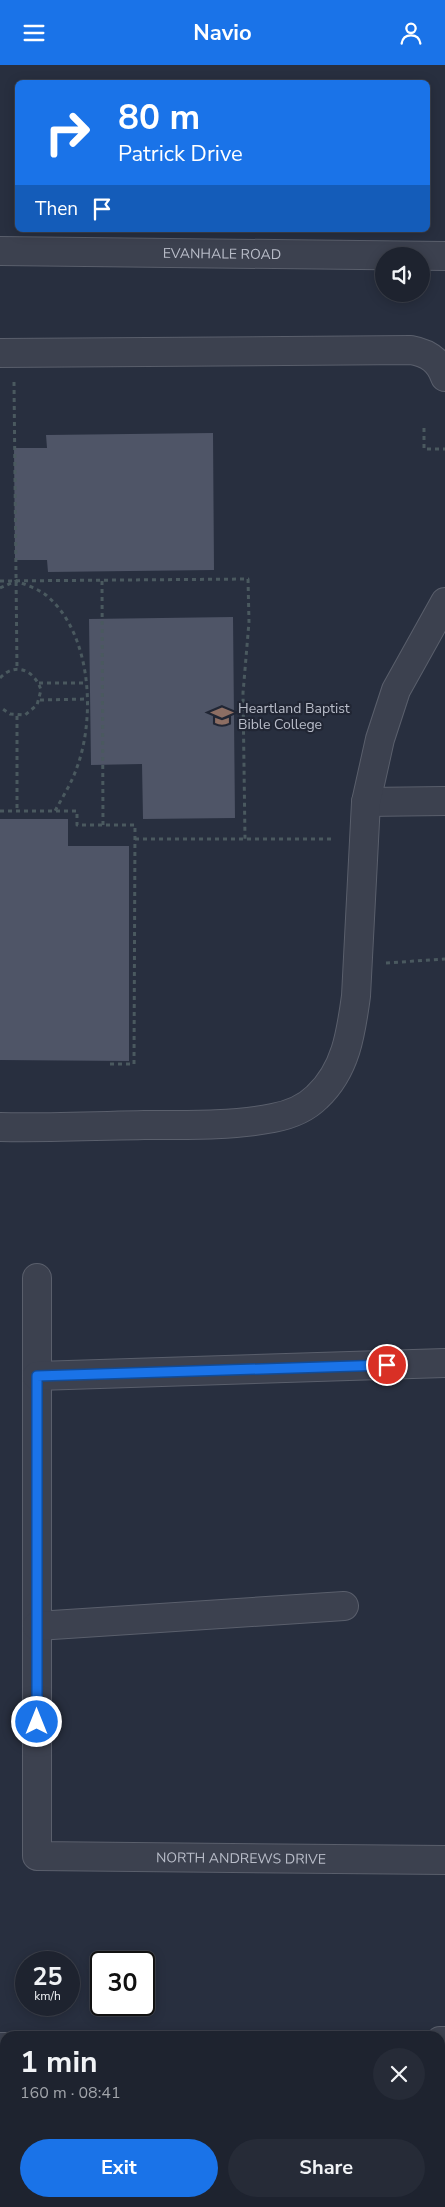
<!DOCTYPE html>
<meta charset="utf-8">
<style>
:root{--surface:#1e232f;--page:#262b37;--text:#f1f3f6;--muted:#a1a4aa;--line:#3c404b;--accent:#1a73e8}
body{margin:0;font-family:"Nunito Sans",sans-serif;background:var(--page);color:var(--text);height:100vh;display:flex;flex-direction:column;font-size:19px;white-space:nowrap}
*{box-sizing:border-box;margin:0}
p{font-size:16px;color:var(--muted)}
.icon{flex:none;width:28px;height:28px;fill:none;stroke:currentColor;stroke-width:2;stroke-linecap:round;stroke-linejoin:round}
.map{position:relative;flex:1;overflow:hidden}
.panel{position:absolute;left:0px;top:1966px;width:445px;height:176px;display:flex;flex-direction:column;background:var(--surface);border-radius:15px 15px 0 0;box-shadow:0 2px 12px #0003,0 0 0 1px var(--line)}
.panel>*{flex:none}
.guide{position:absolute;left:15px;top:15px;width:415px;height:152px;border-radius:8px;box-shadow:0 2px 12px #0003,0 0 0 1px var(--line);background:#1a73e8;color:#fff;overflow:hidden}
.buttons{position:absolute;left:375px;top:182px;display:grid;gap:10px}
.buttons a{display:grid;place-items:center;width:55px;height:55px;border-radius:50%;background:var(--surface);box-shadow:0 2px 12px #0003,0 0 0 1px var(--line);font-size:25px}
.speed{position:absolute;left:15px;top:1886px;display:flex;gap:10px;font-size:25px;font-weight:700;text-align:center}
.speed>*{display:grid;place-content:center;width:65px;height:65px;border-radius:50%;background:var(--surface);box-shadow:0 2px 12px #0003,0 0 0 1px var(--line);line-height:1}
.speed small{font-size:12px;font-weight:400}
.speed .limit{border:2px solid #111;border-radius:8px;background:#fff;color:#111}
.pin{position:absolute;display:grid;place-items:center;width:42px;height:42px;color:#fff;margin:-21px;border:2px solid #fff;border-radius:50%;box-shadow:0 1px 5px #0007}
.me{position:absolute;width:55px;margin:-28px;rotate:0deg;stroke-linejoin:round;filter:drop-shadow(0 0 4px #0008)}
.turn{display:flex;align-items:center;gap:18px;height:105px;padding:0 20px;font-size:22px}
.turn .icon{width:65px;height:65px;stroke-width:2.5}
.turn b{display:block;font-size:35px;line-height:42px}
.then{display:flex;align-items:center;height:48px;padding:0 20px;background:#0003;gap:10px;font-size:19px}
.round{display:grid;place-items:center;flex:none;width:52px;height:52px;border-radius:26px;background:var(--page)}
.summary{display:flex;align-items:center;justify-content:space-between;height:85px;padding:0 20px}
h1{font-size:30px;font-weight:700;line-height:38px}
.action{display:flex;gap:10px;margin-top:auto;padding:10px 20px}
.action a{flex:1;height:58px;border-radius:30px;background:var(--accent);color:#fff;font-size:20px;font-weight:700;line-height:58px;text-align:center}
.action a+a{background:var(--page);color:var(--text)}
header{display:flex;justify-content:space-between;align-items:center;height:65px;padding:0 20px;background:var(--accent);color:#fff;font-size:22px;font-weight:700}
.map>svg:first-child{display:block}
.building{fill:#4f5567}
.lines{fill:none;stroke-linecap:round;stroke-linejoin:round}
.minor-casing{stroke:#5a5f6c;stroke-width:30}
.path{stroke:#4a595f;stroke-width:3;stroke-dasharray:4 4;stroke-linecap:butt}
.minor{stroke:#3c414f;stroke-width:28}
.route-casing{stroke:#114b97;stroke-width:12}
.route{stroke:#1a73e8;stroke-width:9}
.labels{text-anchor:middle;stroke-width:4.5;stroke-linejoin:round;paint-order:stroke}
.street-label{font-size:14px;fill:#b9bdc9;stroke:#212634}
.poi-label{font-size:14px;fill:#b9bdc9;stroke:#212634;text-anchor:start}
</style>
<header><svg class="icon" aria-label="menu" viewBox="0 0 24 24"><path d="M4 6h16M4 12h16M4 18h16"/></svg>Navio<svg class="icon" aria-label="person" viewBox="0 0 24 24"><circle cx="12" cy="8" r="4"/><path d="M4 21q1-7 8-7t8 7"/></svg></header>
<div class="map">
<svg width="445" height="2142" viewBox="0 0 445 2142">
<rect width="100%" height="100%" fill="#282f3f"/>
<g class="building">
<polygon points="213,368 214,505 48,507 47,495 15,495 14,383 47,383 46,370"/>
<polygon points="233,552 235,753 143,754 142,699 91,700 89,554"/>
<polygon points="0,754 68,754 68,781 129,781 129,996 0,995"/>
<polygon points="440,2083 445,2083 445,2142 289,2142 289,2138 440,2138"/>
<polygon points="0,2086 5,2086 5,2138 237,2138 237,2142 0,2142"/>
</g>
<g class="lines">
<g class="minor-casing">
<g id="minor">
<path id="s1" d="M0,186L445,191"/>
<path d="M0,288L411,285C428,288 439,295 445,312"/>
<polyline points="366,737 445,736"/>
<path d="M0,1062C48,1063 96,1061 144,1060C187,1060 232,1061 273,1053C289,1050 306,1043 317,1032C346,1005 351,968 356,931L366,737L380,674L396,625L445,537"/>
<path id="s2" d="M37,1213V1791L445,1795"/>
<polyline points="37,1311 445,1298"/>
<polyline points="37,1561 344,1541"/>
<polyline points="440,1976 445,1976"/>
<polyline points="0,1982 5,1982"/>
<polyline points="440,2052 445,2052"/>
<polyline points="0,2060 5,2060"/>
</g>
</g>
<g class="path">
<polyline points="14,317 17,604"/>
<polyline points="424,363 424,384 445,384"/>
<polyline points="0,516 248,514 249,557 243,628 245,774"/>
<polyline points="102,516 103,760"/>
<path d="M0,523L16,516C26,520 39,524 47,531C92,569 96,654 76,705C71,719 62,733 55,746"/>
<path d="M0,613C16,596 35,606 41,625L37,640L25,650L10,649L0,642"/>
<polyline points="39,618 86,618"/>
<polyline points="40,635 86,634"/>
<polyline points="17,651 17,746"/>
<polyline points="0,746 77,746 77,760 135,760 134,999 110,999"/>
<polyline points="135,774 335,774"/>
<polyline points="386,898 445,894"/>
</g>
<use href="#minor" class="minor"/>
</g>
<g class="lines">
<g class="route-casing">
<polyline id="route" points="37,1657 37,1311 387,1300"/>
</g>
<use href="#route" class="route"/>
</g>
<defs>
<g id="university-bare" transform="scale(1.725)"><path d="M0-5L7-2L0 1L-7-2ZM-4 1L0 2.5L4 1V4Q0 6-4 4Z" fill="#8d6e63" stroke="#212634" stroke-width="2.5" paint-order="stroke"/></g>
</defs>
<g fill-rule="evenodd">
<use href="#university-bare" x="222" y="651"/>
</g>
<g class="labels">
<g class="street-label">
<text dy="5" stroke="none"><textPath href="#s1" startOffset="222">EVANHALE ROAD</textPath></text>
<text dy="5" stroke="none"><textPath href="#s2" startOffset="782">NORTH ANDREWS DRIVE</textPath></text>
</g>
<g class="poi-label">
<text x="238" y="648">Heartland Baptist<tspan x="238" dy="16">Bible College</tspan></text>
</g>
</g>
</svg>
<div class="buttons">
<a><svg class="icon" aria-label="sound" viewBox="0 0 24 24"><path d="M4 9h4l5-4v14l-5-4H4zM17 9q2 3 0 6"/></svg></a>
</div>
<div class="speed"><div>25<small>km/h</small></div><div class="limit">30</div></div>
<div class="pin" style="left:387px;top:1300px;background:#d93025"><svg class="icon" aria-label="arrive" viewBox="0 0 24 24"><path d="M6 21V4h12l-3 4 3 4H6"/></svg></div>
<svg class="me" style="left:37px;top:1657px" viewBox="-20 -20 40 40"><circle r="17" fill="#1a73e8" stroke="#fff" stroke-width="3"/><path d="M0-11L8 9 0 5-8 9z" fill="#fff"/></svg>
<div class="guide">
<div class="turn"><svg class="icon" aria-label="right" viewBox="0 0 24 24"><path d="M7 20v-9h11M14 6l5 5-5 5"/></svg><div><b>80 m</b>Patrick Drive</div></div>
<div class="then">Then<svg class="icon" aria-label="arrive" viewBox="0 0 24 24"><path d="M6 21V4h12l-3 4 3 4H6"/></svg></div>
</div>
<section class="panel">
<div class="summary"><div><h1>1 min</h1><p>160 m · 08:41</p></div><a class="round"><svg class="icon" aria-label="close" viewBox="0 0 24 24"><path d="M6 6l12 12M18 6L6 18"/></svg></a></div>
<div class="action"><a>Exit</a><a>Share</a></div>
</section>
</div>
